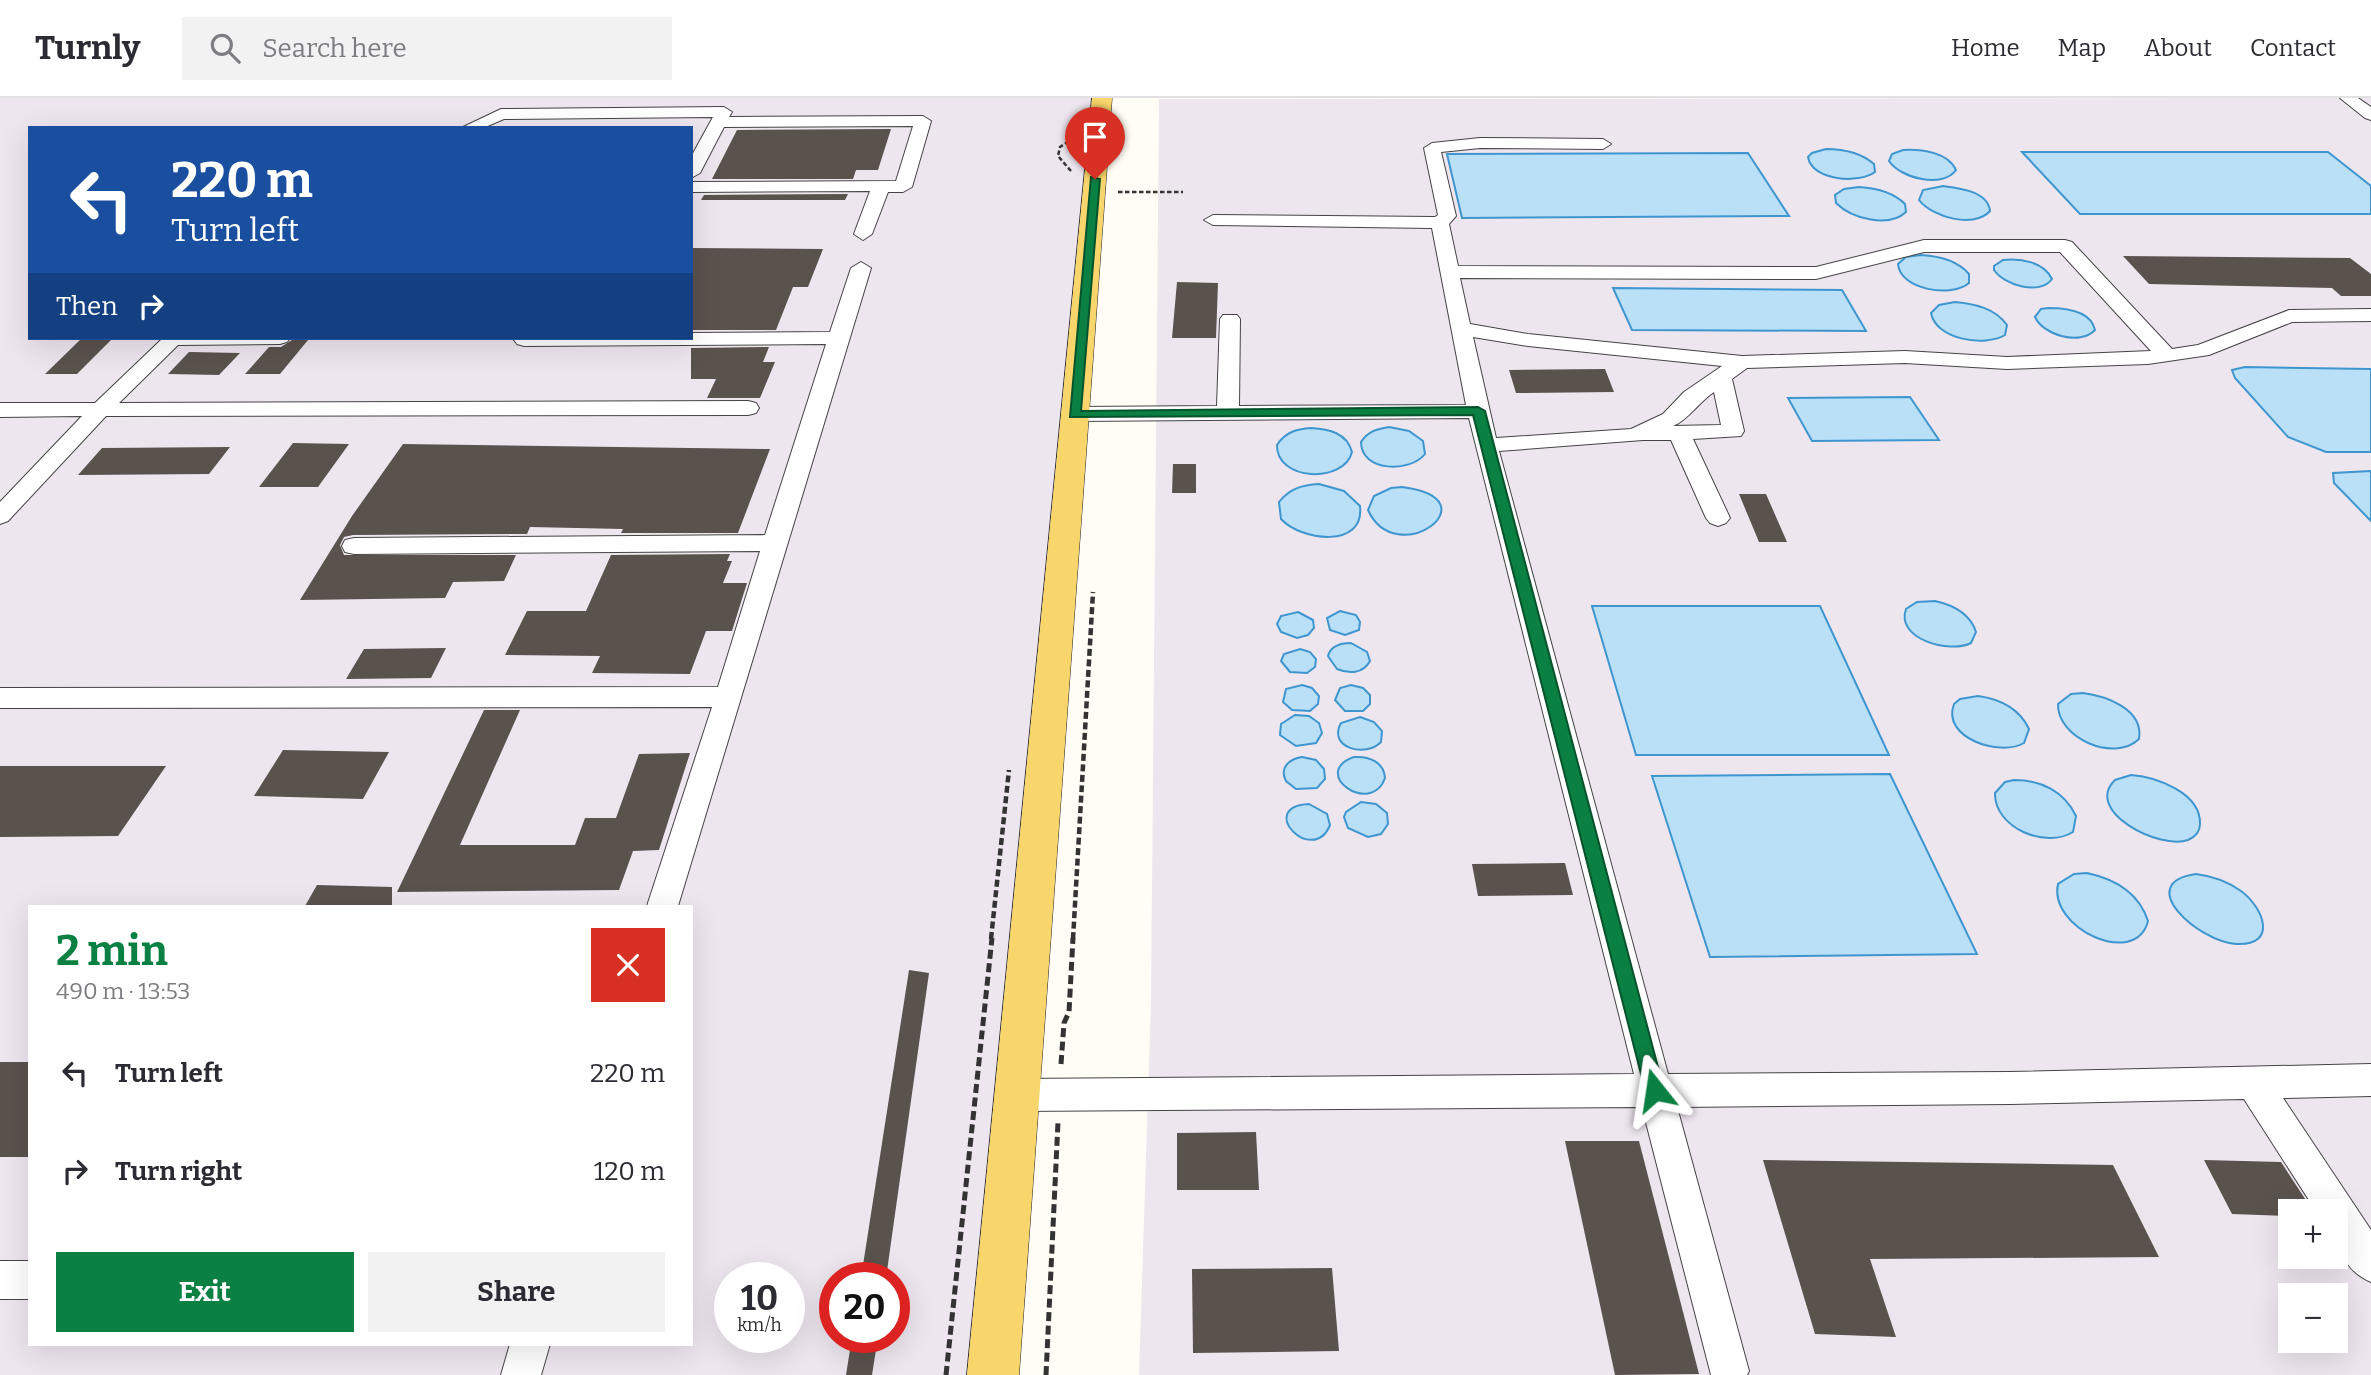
<!DOCTYPE html>
<meta charset="utf-8">
<style>
:root{--surface:#fff;--page:#f2f2f3;--text:#2b2b33;--muted:#7c7c81;--line:#e1e1e2;--accent:#0b8043}
body{margin:0;font-family:Bitter,serif;background:var(--page);color:var(--text);height:100vh;display:flex;flex-direction:column;font-size:26px;white-space:nowrap}
*{box-sizing:border-box;margin:0}
p{font-size:23px;color:var(--muted)}
.icon{flex:none;width:38px;height:38px;fill:none;stroke:currentColor;stroke-width:2;stroke-linecap:round;stroke-linejoin:round}
.map{position:relative;flex:1;overflow:hidden}
.sheet{position:absolute;left:28px;top:807px;width:665px;height:441px;display:flex;flex-direction:column;background:var(--surface);border-radius:0px;box-shadow:0 7px 28px #0002}
.sheet>*{flex:none}
.banner{position:absolute;left:28px;top:28px;width:665px;height:214px;border-radius:0px;box-shadow:0 7px 28px #0002;background:#1a4fa0;color:#fff;overflow:hidden}
.fabs{position:absolute;left:2278px;top:1101px;display:grid;gap:14px}
.fabs a{display:grid;place-items:center;width:70px;height:70px;border-radius:0px;background:var(--surface);box-shadow:0 7px 28px #0002;font-size:35px}
.speed{position:absolute;left:714px;top:1164px;display:flex;gap:14px;font-size:35px;font-weight:700;text-align:center}
.speed>*{display:grid;place-content:center;width:91px;height:91px;border-radius:50%;background:var(--surface);box-shadow:0 7px 28px #0002;line-height:1}
.speed small{font-size:18px;font-weight:400}
.speed .limit{border:10px solid #d22;background:#fff;color:#111}
.pin{position:absolute;display:grid;place-items:center;width:60px;height:60px;color:#fff;margin:-72px -30px;border-radius:50% 50% 50% 0;rotate:-45deg;box-shadow:0 0 7px #0007}
.pin .icon{rotate:45deg}
.me{position:absolute;width:77px;margin:-38px;rotate:345deg;stroke-linejoin:round;filter:drop-shadow(0 0 5px #0008)}
.turn{display:flex;align-items:center;gap:24px;height:147px;padding:0 28px;font-size:32px}
.turn .icon{width:91px;height:91px;stroke-width:2.5}
.turn b{display:block;font-size:49px;line-height:60px}
.then{display:flex;align-items:center;height:66px;padding:0 28px;background:#0003;gap:14px;font-size:26px}
.round{display:grid;place-items:center;flex:none;width:74px;height:74px;border-radius:0px;background:var(--page)}
.summary{display:flex;align-items:center;justify-content:space-between;height:119px;padding:0 28px}
h1{font-size:42px;font-weight:700;line-height:52px;color:var(--accent)}
.button{display:flex;gap:14px;margin-top:auto;padding:14px 28px}
.button a{flex:1;height:80px;border-radius:0px;background:var(--accent);color:#fff;font-size:28px;font-weight:700;line-height:80px;text-align:center}
.button a+a{background:var(--page);color:var(--text)}
ul{padding:0;list-style:none}
li{display:flex;align-items:center;gap:21px;height:98px;padding:0 28px}
li div{flex:1}
li b{display:block;font-size:26px}
li em{font-style:normal}
header{display:flex;align-items:center;gap:42px;box-sizing:border-box;height:98px;padding:0 35px;background:var(--surface);border-bottom:2px solid var(--line)}
header strong{font-size:33px}
nav{display:flex;gap:38px;margin-inline-start:auto;font-size:24px}
.search{width:490px;height:63px;background:var(--page);display:flex;align-items:center;gap:18px;box-sizing:border-box;padding:0 24px;border-radius:0px;color:var(--muted);font-size:26px}
.map>svg:first-child{display:block}
.industrial{fill:#eee6ef;fill-rule:evenodd}
.water{fill:#b9e0f7;stroke:#3f96cf;stroke-width:2}
.building{fill:#5a524d}
.lines{fill:none;stroke-linecap:round;stroke-linejoin:round}
.minor-casing{stroke:#444;stroke-width:2}
.major-casing{stroke:#222;stroke-width:1}
.path-far2{stroke:#333;stroke-width:2.5;stroke-dasharray:4.5 2.5;stroke-linecap:butt}
.path-far1{stroke:#333;stroke-width:4.5;stroke-dasharray:7 3.5;stroke-linecap:butt}
.path{stroke:#333;stroke-width:5;stroke-dasharray:9 4.5;stroke-linecap:butt}
.minor{fill:#fff;fill-rule:evenodd}
.major{fill:#f9d66b;fill-rule:evenodd}
.route{fill:#0b8043;stroke:#07532c;stroke-width:2}
</style>
<header>
<strong>Turnly</strong>
<div class="search"><svg class="icon" aria-label="search" viewBox="0 0 24 24"><circle cx="10" cy="10" r="6"/><path d="M15 15l6 6"/></svg>Search here</div>
<nav><a>Home</a><a>Map</a><a>About</a><a>Contact</a></nav>
</header>
<div class="map">
<svg width="2371" height="1277" viewBox="0 0 2371 1277">
<rect width="100%" height="100%" fill="#fffdf5"/>
<g class="industrial">
<path d="M0,0H1095L972,1277H0ZM30,30H691V240H30ZM30,808H691V1246H30ZM730,1180H789V1239H730ZM835,1180H894V1239H835Z"/>
<path d="M2371,0V1277H1139L1151,903L1159,1ZM2291,1113H2336V1158H2291ZM2291,1197H2336V1242H2291Z"/>
</g>
<g class="water">
<path d="M1826,51C1843,51 1860,54 1874,66L1875,74C1859,86 1812,83 1808,59L1812,55Z"/>
<path d="M1903,52C1921,51 1948,54 1956,72C1943,91 1900,80 1889,63L1892,56Z"/>
<polygon points="2022,54 2328,54 2371,88 2371,116 2080,116"/>
<polygon points="1748,55 1789,118 1462,120 1447,56"/>
<path d="M1943,88C1959,90 1988,93 1990,113C1974,131 1932,119 1919,102L1923,92Z"/>
<path d="M1859,89C1876,90 1893,94 1905,106L1906,114C1889,130 1852,121 1836,105L1835,97L1844,91Z"/>
<path d="M1921,157C1939,158 1957,162 1969,176V185C1952,200 1900,192 1898,166L1906,159Z"/>
<path d="M2003,162C2021,160 2044,164 2052,181C2040,198 2004,187 1994,172V168Z"/>
<polygon points="1613,190 1842,192 1866,233 1632,232"/>
<path d="M1955,204C1975,206 1995,210 2007,227L2005,237C1985,249 1936,242 1931,215L1939,207Z"/>
<path d="M2048,210C2065,210 2091,213 2095,232C2080,248 2043,237 2035,219L2041,211Z"/>
<polygon points="2245,269 2371,271 2371,354 2326,354 2288,339 2235,280 2232,272"/>
<polygon points="1910,299 1939,342 1812,343 1788,300"/>
<path d="M1389,329L1409,333L1423,343L1425,356C1410,375 1361,374 1361,344C1368,333 1377,331 1389,329Z"/>
<path d="M1311,330C1329,331 1347,335 1352,354C1344,386 1276,383 1277,347C1285,334 1297,331 1311,330Z"/>
<polygon points="2371,373 2371,423 2334,385 2333,375"/>
<path d="M1319,386L1344,393L1360,408C1365,451 1301,443 1281,421L1279,404C1290,390 1303,387 1319,386Z"/>
<path d="M1402,389C1496,401 1396,474 1368,412L1374,398L1391,390Z"/>
<path d="M1935,503C1953,507 1970,515 1976,534L1971,545C1950,556 1895,541 1906,511L1917,504Z"/>
<polygon points="1592,508 1820,508 1889,657 1636,657"/>
<polygon points="1340,513 1356,517 1360,524 1359,532 1345,537 1330,532 1327,520"/>
<polygon points="1298,514 1313,522 1314,530 1308,537 1297,540 1281,534 1277,526 1281,518"/>
<path d="M1351,545L1367,554L1370,563C1363,576 1349,576 1337,571L1328,558C1331,547 1341,545 1351,545Z"/>
<polygon points="1300,551 1310,554 1316,561 1315,569 1307,575 1290,574 1281,563 1284,556"/>
<polygon points="1302,587 1312,590 1319,598 1318,606 1310,613 1292,612 1283,604 1286,591"/>
<polygon points="1351,587 1363,590 1370,597 1370,606 1363,613 1345,613 1335,602 1340,590"/>
<path d="M2083,595C2106,598 2144,611 2139,641C2114,665 2057,640 2058,606L2071,596Z"/>
<path d="M1978,598C2000,601 2019,610 2029,631L2024,645C2000,659 1941,640 1954,606L1960,601Z"/>
<polygon points="1295,617 1309,618 1319,625 1322,635 1316,645 1296,648 1280,637 1281,626"/>
<path d="M1360,619L1374,624L1382,633L1381,644C1366,660 1327,650 1341,625Z"/>
<path d="M1302,659L1316,662L1324,671L1325,681L1317,690L1296,691L1286,683C1279,670 1289,661 1302,659Z"/>
<path d="M1354,659C1369,658 1384,664 1385,680C1371,719 1309,675 1354,659Z"/>
<polygon points="1890,676 1977,856 1710,859 1652,678"/>
<path d="M2131,677C2157,679 2201,695 2200,726C2200,734 2195,739 2188,742C2159,752 2083,713 2115,682Z"/>
<path d="M2014,682C2041,682 2064,693 2076,718L2073,734C2046,751 1994,730 1995,695L2005,684Z"/>
<polygon points="1361,704 1376,706 1387,715 1388,726 1381,736 1368,739 1348,730 1344,719 1346,714"/>
<path d="M1309,706L1327,716L1330,727C1313,769 1255,709 1309,706Z"/>
<path d="M2087,775C2115,781 2139,795 2148,823C2136,871 2048,830 2058,786L2074,776Z"/>
<path d="M2196,776C2212,778 2227,783 2241,793C2263,809 2279,848 2236,846C2199,844 2132,785 2196,776Z"/>
</g>
<g class="building">
<polygon points="891,31 878,72 856,72 853,81 712,81 737,32"/>
<polygon points="848,96 845,102 701,102 704,97"/>
<polygon points="691,150 823,151 808,189 793,189 776,232 691,232"/>
<polygon points="2123,158 2350,160 2371,176 2371,198 2341,198 2332,190 2149,186"/>
<polygon points="1177,184 1218,185 1216,240 1172,240"/>
<polygon points="82,240 113,240 77,276 45,276"/>
<polygon points="292,242 308,242 280,276 245,276 269,249 281,249"/>
<polygon points="769,249 763,264 775,264 760,300 707,300 716,281 691,281 691,250"/>
<polygon points="189,254 240,255 219,277 168,276"/>
<polygon points="1605,271 1614,294 1516,295 1509,272"/>
<polygon points="293,345 349,346 318,389 259,389"/>
<polygon points="403,346 770,351 738,435 621,435 623,431 530,429 527,436 353,437 344,439 340,447 344,457 516,457 504,483 453,484 445,500 300,502 352,418"/>
<polygon points="230,349 209,376 78,377 102,350"/>
<polygon points="1173,366 1196,366 1196,395 1172,395"/>
<polygon points="1739,396 1766,396 1787,444 1759,444"/>
<polygon points="730,456 727,463 732,463 723,485 747,485 732,533 706,533 690,576 592,575 600,558 505,557 527,513 586,513 611,457"/>
<polygon points="446,550 431,580 346,581 364,551"/>
<polygon points="484,612 520,612 460,747 575,747 585,720 616,720 639,656 690,655 659,752 633,753 619,792 397,794"/>
<polygon points="283,652 389,654 363,701 254,698"/>
<polygon points="0,668 166,668 118,738 0,739"/>
<polygon points="1565,765 1573,797 1478,798 1472,766"/>
<polygon points="317,787 392,789 392,808 305,808"/>
<polygon points="909,872 929,875 886,1180 861,1180"/>
<rect x="0" y="964" width="30" height="95"/>
<polygon points="1256,1034 1259,1092 1177,1092 1177,1035"/>
<polygon points="1565,1043 1639,1043 1699,1276 1615,1277"/>
<polygon points="1763,1062 2113,1067 2159,1159 1870,1161 1896,1239 1815,1236"/>
<polygon points="2204,1062 2281,1064 2313,1113 2291,1113 2291,1118 2232,1116"/>
<polygon points="1332,1170 1339,1253 1193,1255 1192,1171"/>
<polygon points="852,1239 878,1239 872,1277 846,1277"/>
</g>
<g class="lines">
<g class="minor-casing">
<g id="minor">
<polygon points="2340,0 2358,0 2371,9 2371,22 2365,20"/>
<polygon points="724,9 732,14 729,19 923,18 931,23 912,89 903,94 888,94 872,136 863,142 854,136 870,93 691,94 691,84 896,83 913,28 724,29 700,75 691,80 691,59 713,19 504,21 483,30 461,30 501,11"/>
<path d="M1480,40L1603,41L1611,46L1603,51L1480,50L1441,54L1456,118L1449,126L1458,168L1816,169L1924,142H2065L2072,144L2172,251L2198,247L2289,212L2371,211V223L2292,224L2209,257L2148,266L2007,271L1905,265L1747,270L1732,281L1744,333L1741,338L1693,341L1730,420L1726,425L1718,428L1710,425L1706,420L1671,342H1643L1499,353L1668,976L2010,974L2371,966V998L2283,1000L2371,1132V1184C2340,1171 2336,1143 2336,1113H2316L2244,1001L2010,1006L1677,1009L1749,1273L1747,1277H1711L1642,1009L1017,1013L1005,1009L1000,997L1005,985L1017,981L1634,976L1469,320L1075,323L1067,321L1064,316L1067,311L1075,309L1217,308L1220,221L1223,217H1237L1240,221L1239,308L1466,307L1432,130L1213,127L1204,122L1213,117L1435,119L1438,117L1424,50L1432,45ZM1924,154H2060L2151,253L2007,259L1905,253L1742,258L1528,236L1470,226L1460,180L1816,181ZM1473,239L1528,248L1722,268L1684,294L1663,316L1631,331L1496,340ZM1714,294L1721,327L1673,328C1688,322 1699,304 1714,294Z"/>
<polygon points="861,164 871,170 678,808 647,808 712,609 0,610 0,590 718,589 760,453 354,456 345,454 342,448 345,442 354,440 765,437 826,246 524,248 517,246 514,242 515,240 691,240 691,235 830,234 851,170"/>
<polygon points="163,240 290,240 287,244 280,246 178,247 119,305 748,303 756,305 759,310 756,315 748,317 106,318 8,423 0,426 0,404 82,318 0,319 0,305 95,305"/>
<rect x="0" y="1163" width="30" height="38"/>
<polygon points="510,1246 550,1246 541,1277 501,1277"/>
</g>
</g>
<g class="major-casing">
<polygon id="major" points="1092,0 1112,0 1019,1277 967,1277"/>
</g>
<g class="path-far2">
<polyline points="1071,73 1058,58 1060,49 1072,41 1072,36"/>
<polyline points="1118,94 1183,94"/>
</g>
<g class="path-far1">
<polyline points="991,841 1009,672"/>
<polyline points="1073,841 1093,494"/>
</g>
<g class="path">
<polyline points="1061,966 1064,925 1069,914 1073,840"/>
<polyline points="946,1277 992,840"/>
<polyline points="1046,1277 1058,1024"/>
</g>
<use href="#minor" class="minor"/>
<use href="#major" class="major"/>
</g>
<polygon class="route" points="1091,79 1100,81 1081,313 1478,309 1485,313 1664,992 1662,998 1655,1001 1648,998 1645,992 1473,317 1070,319"/>
</svg>
<div class="fabs">
<a>+</a>
<a>−</a>
</div>
<div class="speed"><div>10<small>km/h</small></div><div class="limit">20</div></div>
<div class="pin" style="left:1095px;top:81px;background:#d93025"><svg class="icon" aria-label="arrive" viewBox="0 0 24 24"><path d="M6 21V4h12l-3 4 3 4H6"/></svg></div>
<svg class="me" style="left:1655px;top:992px" viewBox="-20 -20 40 40"><path d="M0-17L14 15 0 8-14 15z" fill="#0b8043" stroke="#fff" stroke-width="4"/></svg>
<div class="banner">
<div class="turn"><svg class="icon" aria-label="left" viewBox="0 0 24 24"><path d="M17 20v-9H6M10 6l-5 5 5 5"/></svg><div><b>220 m</b>Turn left</div></div>
<div class="then">Then<svg class="icon" aria-label="right" viewBox="0 0 24 24"><path d="M7 20v-9h11M14 6l5 5-5 5"/></svg></div>
</div>
<section class="sheet">
<div class="summary"><div><h1>2 min</h1><p>490 m · 13:53</p></div><a class="round" style="background:#d93025;color:#fff"><svg class="icon" aria-label="close" viewBox="0 0 24 24"><path d="M6 6l12 12M18 6L6 18"/></svg></a></div>
<ul>
<li><svg class="icon" aria-label="left" viewBox="0 0 24 24"><path d="M17 20v-9H6M10 6l-5 5 5 5"/></svg><div><b>Turn left</b></div><em>220 m</em></li>
<li><svg class="icon" aria-label="right" viewBox="0 0 24 24"><path d="M7 20v-9h11M14 6l5 5-5 5"/></svg><div><b>Turn right</b></div><em>120 m</em></li>
</ul>
<div class="button"><a>Exit</a><a>Share</a></div>
</section>
</div>
